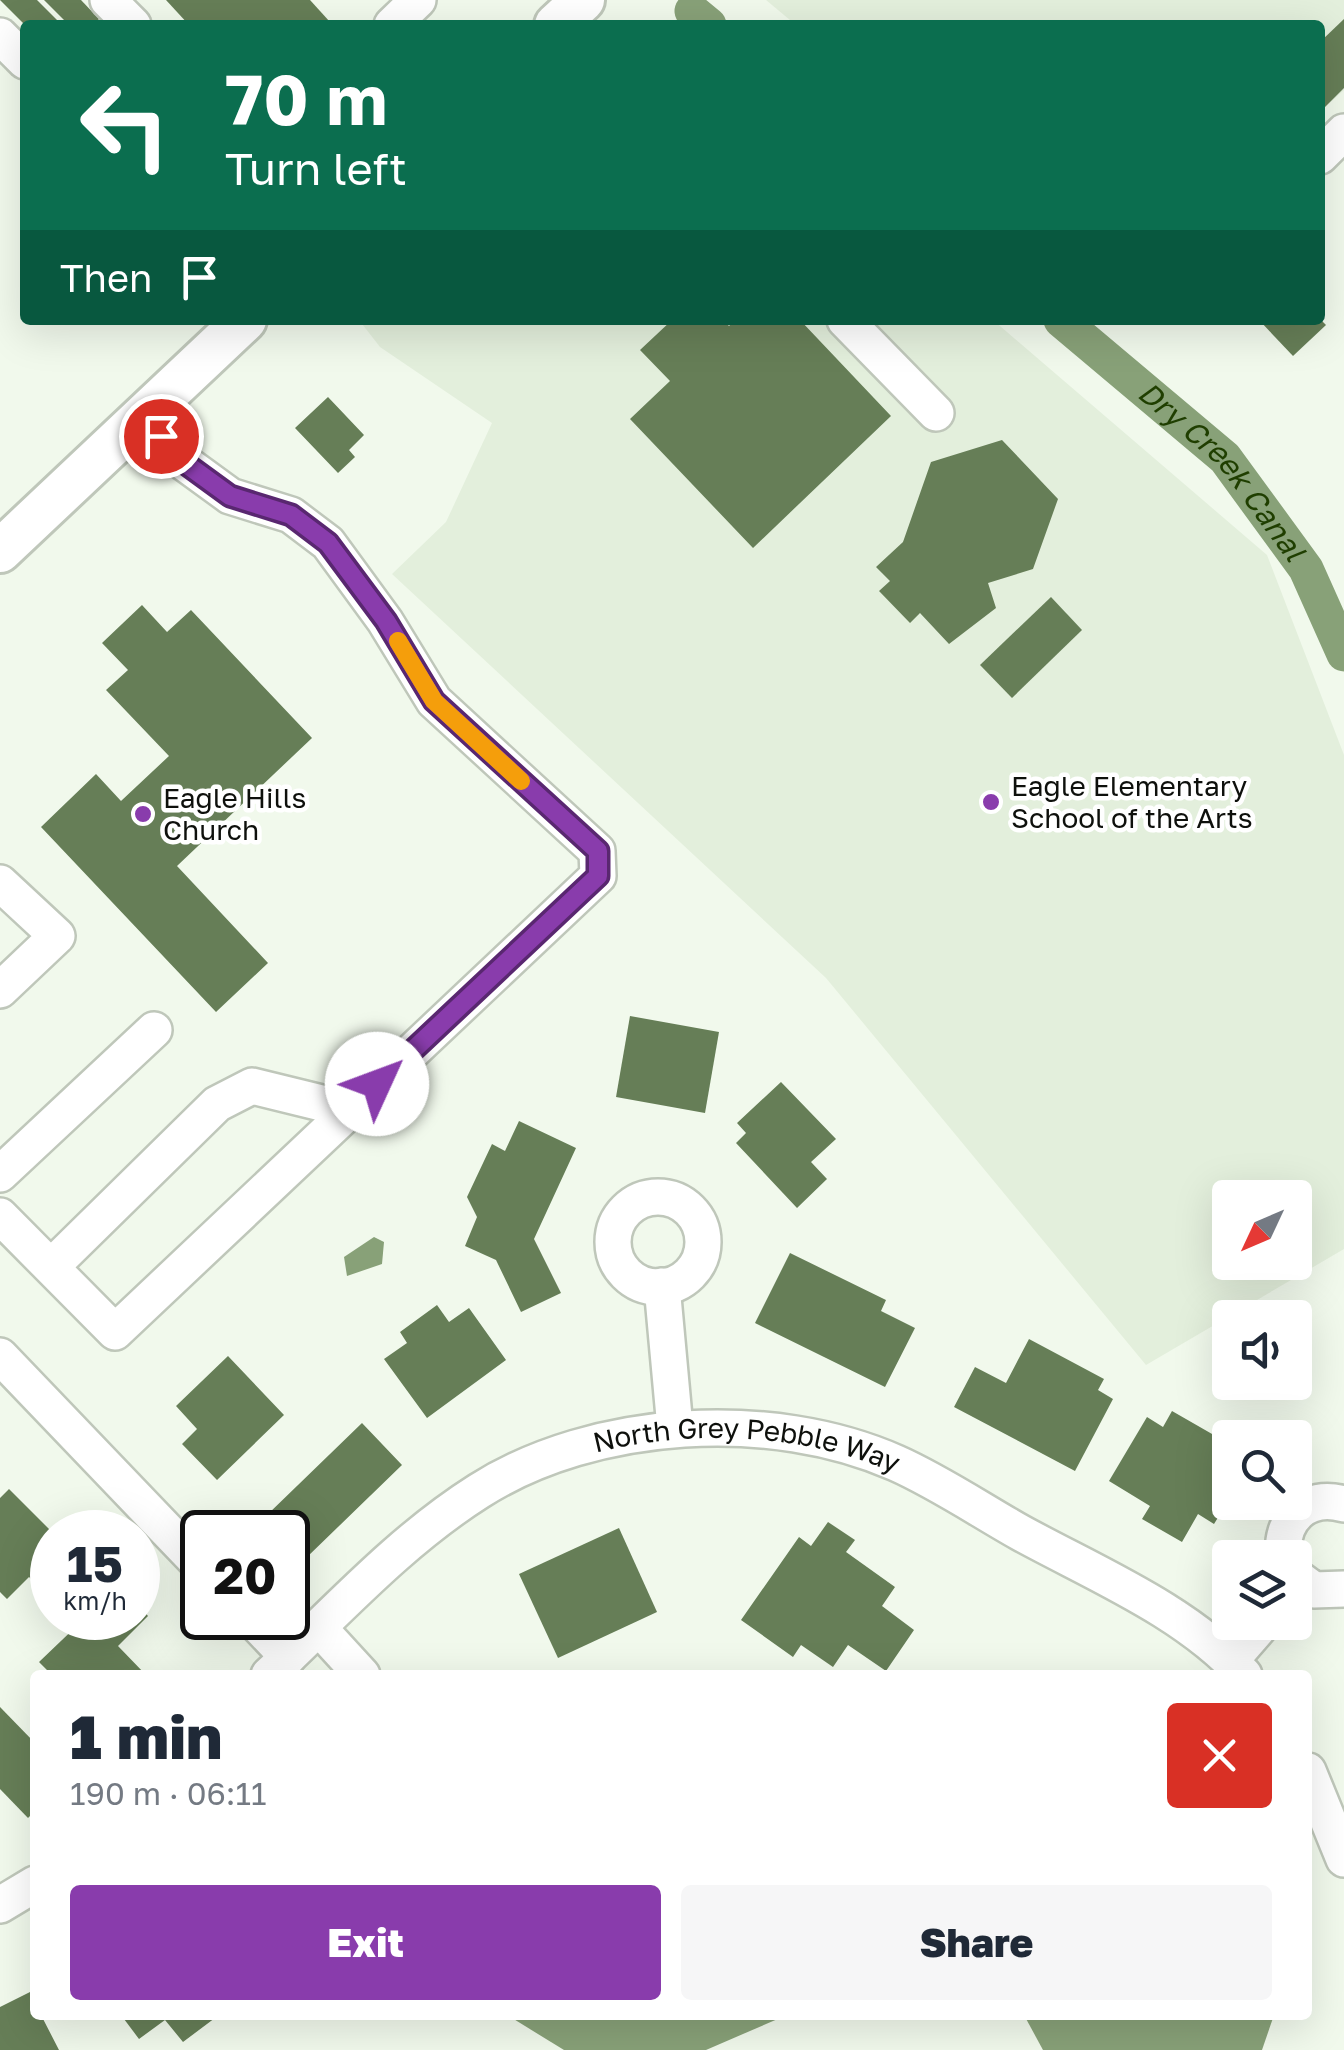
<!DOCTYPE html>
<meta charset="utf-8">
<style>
:root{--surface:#fff;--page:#f6f6f7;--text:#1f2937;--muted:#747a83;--accent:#893cac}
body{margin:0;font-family:"Golos Text",sans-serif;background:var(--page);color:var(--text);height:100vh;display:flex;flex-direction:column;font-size:38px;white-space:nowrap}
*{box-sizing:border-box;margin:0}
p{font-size:32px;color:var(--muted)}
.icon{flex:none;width:55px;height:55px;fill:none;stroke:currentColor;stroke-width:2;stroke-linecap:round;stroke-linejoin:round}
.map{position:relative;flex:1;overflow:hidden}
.side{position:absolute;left:30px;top:1670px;width:1282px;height:350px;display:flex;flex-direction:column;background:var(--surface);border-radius:10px;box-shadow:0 10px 40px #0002}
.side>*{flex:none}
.hud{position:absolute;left:20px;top:20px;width:1305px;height:305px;border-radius:10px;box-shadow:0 10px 40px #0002;background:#0b6e4f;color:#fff;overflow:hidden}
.needle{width:65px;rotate:226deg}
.controls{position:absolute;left:1212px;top:1180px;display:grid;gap:20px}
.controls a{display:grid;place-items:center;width:100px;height:100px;border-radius:10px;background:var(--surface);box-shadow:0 10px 40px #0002;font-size:50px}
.speed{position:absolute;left:30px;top:1510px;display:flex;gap:20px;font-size:50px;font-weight:700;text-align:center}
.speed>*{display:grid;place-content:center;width:130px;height:130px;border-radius:50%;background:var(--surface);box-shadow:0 10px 40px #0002;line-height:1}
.speed small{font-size:25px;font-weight:400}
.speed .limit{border:5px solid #111;border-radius:15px;background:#fff;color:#111}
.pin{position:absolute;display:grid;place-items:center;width:85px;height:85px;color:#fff;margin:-42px;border:5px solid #fff;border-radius:50%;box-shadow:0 2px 10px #0007}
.me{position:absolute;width:110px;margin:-55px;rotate:47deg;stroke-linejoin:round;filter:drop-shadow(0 0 8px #0008)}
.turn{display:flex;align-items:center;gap:35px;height:210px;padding:0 40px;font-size:45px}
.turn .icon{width:130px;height:130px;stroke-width:2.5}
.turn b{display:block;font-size:70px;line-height:85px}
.then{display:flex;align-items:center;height:95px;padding:0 40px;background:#0003;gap:20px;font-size:38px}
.round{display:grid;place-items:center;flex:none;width:105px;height:105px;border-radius:10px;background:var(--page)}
.headline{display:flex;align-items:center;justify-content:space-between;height:170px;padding:0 40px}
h1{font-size:60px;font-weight:800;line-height:75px}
.primary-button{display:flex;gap:20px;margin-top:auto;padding:20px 40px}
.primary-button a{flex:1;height:115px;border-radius:10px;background:var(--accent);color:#fff;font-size:40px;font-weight:800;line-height:115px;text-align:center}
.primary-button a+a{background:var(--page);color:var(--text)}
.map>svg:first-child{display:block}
.built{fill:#e3efdc;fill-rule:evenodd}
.water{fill:#88a178}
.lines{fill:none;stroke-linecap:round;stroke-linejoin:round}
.canal{stroke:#88a178;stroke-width:35}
.building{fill:#667e57}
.minor-casing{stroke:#bfc7ba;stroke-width:40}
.major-casing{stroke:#bfc7ba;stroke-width:48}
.minor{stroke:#fff;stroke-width:35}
.major{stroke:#fff;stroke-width:42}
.route-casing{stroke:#592770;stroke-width:25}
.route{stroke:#893cac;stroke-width:18}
.slow{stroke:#f59e0b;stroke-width:18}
.poi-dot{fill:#893cac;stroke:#fff;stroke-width:4}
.labels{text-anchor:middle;stroke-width:9;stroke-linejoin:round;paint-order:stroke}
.poi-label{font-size:28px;fill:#0e100c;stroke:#fff;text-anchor:start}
.street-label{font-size:28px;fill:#0e100c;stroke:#fff}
.water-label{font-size:30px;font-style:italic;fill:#1f3e00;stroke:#fff}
</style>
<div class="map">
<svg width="1344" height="2050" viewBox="0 0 1344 2050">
<rect width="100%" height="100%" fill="#f1f9ec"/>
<g class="built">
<polygon points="766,0 1344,0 1344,90 1320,112 1320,25 796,25"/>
<path d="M359,320H993L1267,555L1344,755V1249L1146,1365L826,978L392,574L446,522L492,423L380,347ZM1230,1198H1295V1262H1230Z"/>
</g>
<g class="water">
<polygon points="374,1237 384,1242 382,1264 347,1276 344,1257"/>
<polygon points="507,2015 787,2015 706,2050 564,2050"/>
<polygon points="1024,2015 1274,2015 1262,2050 1043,2050"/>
</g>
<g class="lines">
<g class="canal">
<polyline points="692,11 709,25"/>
<path id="s1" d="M1061,320L1225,458L1306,569L1344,654"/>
</g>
</g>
<g class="building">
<polygon points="0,0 37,0 62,25 25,25"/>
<polygon points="44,0 81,0 99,19 93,25 69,25"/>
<polygon points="166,0 310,0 330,22 189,25"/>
<polygon points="1344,19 1344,88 1322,110 1320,42"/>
<polygon points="672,320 723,320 729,326 735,320 800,320 891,416 753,548 630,419 670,381 640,350"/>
<polygon points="1259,320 1321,320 1326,325 1293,356"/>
<polygon points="328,397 364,435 349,450 355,457 338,473 295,428"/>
<polygon points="1002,440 1058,499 1033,569 988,583 996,608 949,644 920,613 910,623 879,591 890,581 876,567 903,542 931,462"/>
<polygon points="1051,597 1082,630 1012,698 980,665"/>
<polygon points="142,605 167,632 191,610 312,738 177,866 268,963 216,1012 41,827 96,774 121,801 169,756 106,690 128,670 102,643"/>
<polygon points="630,1016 719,1032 705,1113 616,1097"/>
<polygon points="781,1082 836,1139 811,1162 827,1179 797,1208 736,1143 746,1133 737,1123"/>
<polygon points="519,1121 576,1148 534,1239 561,1293 521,1312 496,1260 465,1246 477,1217 467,1197 492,1144 505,1151"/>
<polygon points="790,1253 886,1300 881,1311 915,1328 885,1387 755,1323"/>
<polygon points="437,1305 449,1322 469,1308 506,1360 427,1418 384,1359 407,1343 400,1332"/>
<polygon points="1029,1339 1104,1379 1098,1390 1113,1399 1075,1471 954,1407 975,1367 1006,1383"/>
<polygon points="228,1356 284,1415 217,1480 182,1444 197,1429 176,1406"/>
<polygon points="1172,1411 1226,1442 1230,1435 1230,1498 1214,1524 1198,1514 1182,1542 1142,1519 1150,1506 1109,1481 1147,1417 1163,1427"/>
<polygon points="362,1423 402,1465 306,1558 288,1532 266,1516"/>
<polygon points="9,1489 52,1532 52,1574 40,1587 29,1577 7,1599 0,1592 0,1498"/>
<polygon points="828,1522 855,1540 846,1552 895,1587 882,1606 914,1630 886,1671 848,1645 833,1667 801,1645 793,1657 741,1620 799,1537 811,1546"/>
<polygon points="619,1528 657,1612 558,1658 519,1574"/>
<polygon points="138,1605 148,1616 118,1646 146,1675 52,1675 39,1662 85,1618 138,1618"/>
<polygon points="0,1707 35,1743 35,1811 28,1818 0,1789"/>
<polygon points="30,1992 35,2015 41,2015 59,2050 0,2050 0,2007"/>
<polygon points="121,2015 219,2015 183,2042 165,2020 139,2039"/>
</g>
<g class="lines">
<g class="minor-casing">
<g id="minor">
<polyline points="108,0 133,25"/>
<polyline points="392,25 418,0"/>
<polyline points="0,36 25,61"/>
<polyline points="1320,156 1344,132"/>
<polyline points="845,320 936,413"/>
<polyline points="0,883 57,936 0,990"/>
<polyline points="0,1174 154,1030"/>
<circle cx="658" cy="1242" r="45"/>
<polyline points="0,1216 115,1332 598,876 597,851 434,701 385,621 328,543 291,515 230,496 182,461 143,416"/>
<polyline points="52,1266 217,1104 252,1086 350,1110"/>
<polyline points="662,1286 675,1428"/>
<polyline points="0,1356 202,1567"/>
<path d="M1284,1558C1279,1520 1306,1493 1344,1504"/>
<polyline points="1295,1576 1314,1590 1344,1589"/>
<polyline points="251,1618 288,1657"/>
<polyline points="318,1627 362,1675"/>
<polyline points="1231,1660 1264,1622"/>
<path id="s2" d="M269,1675C337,1611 400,1541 479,1491C594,1418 772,1408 896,1463C939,1482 980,1510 1021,1533C1096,1574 1186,1611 1244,1675"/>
<polyline points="1308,1771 1344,1859"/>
<polyline points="0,1905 35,1884"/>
</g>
</g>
<g class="major-casing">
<g id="major">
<polyline points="556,25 583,0"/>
<polyline points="0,551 245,320"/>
</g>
</g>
<use href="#minor" class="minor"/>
<use href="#major" class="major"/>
</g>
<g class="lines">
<g class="route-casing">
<polyline id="route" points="161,436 182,461 230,496 291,515 328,543 386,621 434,701 598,851 598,876 377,1084"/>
</g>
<use href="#route" class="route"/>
<polyline class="slow" points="398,641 434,701 521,781"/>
</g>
<g class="poi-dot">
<circle cx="991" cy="802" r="10"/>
<circle cx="143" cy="814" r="10"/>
</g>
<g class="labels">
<g class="poi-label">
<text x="1011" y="796">Eagle Elementary<tspan x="1011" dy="32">School of the Arts</tspan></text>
<text x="163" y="808">Eagle Hills<tspan x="163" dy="32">Church</tspan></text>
</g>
<g class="street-label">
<text dy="10" stroke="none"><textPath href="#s2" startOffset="560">North Grey Pebble Way</textPath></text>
</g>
<g class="water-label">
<text dy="10" stroke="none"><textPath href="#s1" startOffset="222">Dry Creek Canal</textPath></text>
</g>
</g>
</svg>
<div class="controls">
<a><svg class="needle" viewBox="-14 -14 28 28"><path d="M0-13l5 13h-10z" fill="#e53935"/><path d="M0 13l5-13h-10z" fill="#747a83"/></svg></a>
<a><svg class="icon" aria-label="sound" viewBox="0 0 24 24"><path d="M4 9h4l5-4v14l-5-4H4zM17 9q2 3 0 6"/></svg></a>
<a><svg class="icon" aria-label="search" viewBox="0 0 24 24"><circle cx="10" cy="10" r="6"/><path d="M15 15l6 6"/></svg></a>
<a><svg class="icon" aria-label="layers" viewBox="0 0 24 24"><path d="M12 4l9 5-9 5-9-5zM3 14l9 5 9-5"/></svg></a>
</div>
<div class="speed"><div>15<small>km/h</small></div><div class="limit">20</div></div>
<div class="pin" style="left:161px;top:436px;background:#d93025"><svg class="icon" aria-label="arrive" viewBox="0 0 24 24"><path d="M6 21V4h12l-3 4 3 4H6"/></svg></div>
<svg class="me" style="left:377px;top:1084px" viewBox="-20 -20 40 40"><circle r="19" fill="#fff"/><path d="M0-13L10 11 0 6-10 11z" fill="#893cac"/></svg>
<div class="hud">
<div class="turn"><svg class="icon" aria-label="left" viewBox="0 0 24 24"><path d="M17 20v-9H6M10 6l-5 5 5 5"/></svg><div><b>70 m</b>Turn left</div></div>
<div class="then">Then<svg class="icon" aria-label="arrive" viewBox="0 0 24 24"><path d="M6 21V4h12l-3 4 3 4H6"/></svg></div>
</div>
<section class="side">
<div class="headline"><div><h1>1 min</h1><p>190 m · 06:11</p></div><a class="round" style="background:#d93025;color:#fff"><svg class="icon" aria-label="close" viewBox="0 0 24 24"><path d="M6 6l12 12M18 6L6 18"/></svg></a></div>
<div class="primary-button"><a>Exit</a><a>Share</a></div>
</section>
</div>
